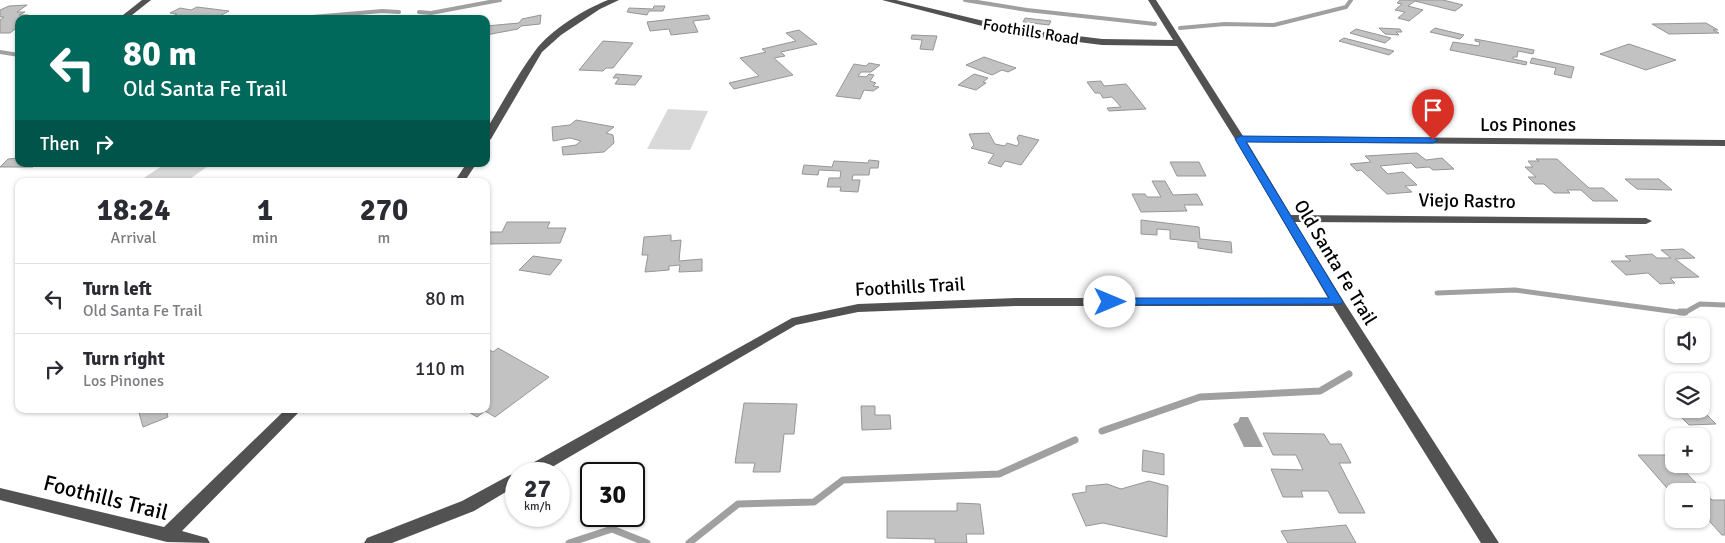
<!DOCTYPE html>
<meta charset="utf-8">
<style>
:root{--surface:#fff;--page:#f7f7f7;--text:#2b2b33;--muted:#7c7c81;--line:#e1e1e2}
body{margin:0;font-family:Signika,sans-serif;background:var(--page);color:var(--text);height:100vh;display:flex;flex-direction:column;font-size:19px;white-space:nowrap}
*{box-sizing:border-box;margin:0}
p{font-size:16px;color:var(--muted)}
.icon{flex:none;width:28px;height:28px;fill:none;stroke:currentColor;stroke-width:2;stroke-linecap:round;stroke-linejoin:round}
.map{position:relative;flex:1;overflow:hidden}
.drawer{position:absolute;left:15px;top:178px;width:475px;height:235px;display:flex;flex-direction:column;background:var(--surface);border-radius:10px;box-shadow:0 1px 4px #0004}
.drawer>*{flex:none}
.banner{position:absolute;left:15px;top:15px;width:475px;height:152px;border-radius:10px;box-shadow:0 1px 4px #0004;background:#00695c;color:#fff;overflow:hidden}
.tools{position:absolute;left:1665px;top:318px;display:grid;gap:10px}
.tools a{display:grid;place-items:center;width:45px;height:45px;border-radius:10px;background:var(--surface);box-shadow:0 1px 4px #0004;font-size:25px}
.speed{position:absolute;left:505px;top:462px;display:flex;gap:10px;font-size:25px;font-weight:700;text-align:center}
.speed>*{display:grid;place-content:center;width:65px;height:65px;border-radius:50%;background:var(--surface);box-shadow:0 1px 4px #0004;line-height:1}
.speed small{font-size:12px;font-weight:400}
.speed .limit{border:2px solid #111;border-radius:8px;background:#fff;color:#111}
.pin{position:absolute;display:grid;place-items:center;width:42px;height:42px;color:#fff;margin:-51px -21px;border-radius:50% 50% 50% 0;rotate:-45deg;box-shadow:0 0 5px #0007}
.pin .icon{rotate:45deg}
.me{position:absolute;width:55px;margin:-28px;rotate:90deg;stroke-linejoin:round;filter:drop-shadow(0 0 4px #0008)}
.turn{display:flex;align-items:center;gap:18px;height:105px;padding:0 25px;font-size:22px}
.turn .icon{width:65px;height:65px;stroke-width:2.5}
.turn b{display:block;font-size:35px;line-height:42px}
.then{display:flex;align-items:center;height:48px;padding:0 25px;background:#0003;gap:10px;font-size:19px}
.eta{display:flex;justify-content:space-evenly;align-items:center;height:85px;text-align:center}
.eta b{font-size:30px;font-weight:700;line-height:35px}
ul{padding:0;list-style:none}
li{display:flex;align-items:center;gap:15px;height:70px;padding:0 25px;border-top:1px solid var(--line)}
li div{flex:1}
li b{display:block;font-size:19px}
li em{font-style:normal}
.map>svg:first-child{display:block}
.green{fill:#d9d9d9}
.water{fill:#a0a0a0}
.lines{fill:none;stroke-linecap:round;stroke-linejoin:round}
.stream-far2{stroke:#a0a0a0;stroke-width:4}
.stream-far1{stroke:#a0a0a0;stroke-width:5}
.stream{stroke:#a0a0a0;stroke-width:7}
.building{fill:#c2c2c2;stroke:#969696}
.minor{fill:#525252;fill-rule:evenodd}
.route{fill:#1a73e8;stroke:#114b97}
.labels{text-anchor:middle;stroke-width:5;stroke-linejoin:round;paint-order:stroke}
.far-street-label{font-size:16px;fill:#000;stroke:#fff}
.street-label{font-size:19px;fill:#000;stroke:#fff}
.near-street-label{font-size:22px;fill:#000;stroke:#fff}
</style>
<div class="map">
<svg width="1725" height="543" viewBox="0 0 1725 543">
<rect width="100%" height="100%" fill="#fff"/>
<g class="green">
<polygon points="668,109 708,111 690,150 647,149"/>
<polygon points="165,164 211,164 187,181 139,181"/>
</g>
<polygon class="water" points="1240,417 1248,417 1263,447 1244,447 1233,424 1238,422"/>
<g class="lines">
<g class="stream-far2">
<polyline points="965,0 1027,10 1155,24"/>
<polyline points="419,12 431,13 500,0"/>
<polyline points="289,19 382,11 399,12"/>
<polyline points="1180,28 1225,24 1274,25 1346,7 1351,0"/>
<polyline points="0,52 19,55"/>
</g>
<polyline class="stream-far1" points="1437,293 1515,290 1684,313 1700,304 1725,305"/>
<g class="stream">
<polyline points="1680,312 1685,312"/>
<polyline points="1102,431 1200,397 1320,391 1349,374"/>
<polyline points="569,543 612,529 647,543"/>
<polyline points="689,543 738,504 814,502 843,480 999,474 1075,440"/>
</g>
</g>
<g class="building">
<polygon points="1400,0 1443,0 1463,5 1455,11 1415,1 1408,6 1423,10 1409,21 1398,18 1405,12 1395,10 1402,4 1397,3"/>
<polygon points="27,5 17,12 25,12 19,15 28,15 19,19 19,26 10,33 0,33 0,20 4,17 0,17 0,10 9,6"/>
<polygon points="654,6 665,6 663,11 649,11 647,15 627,12 629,8 653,9"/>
<polygon points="197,7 229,11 214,19 182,19 185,17 173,16 177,14 170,13 180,8 191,10"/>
<polygon points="541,15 540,24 521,26 518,29 486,35 486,26 519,23 522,19"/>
<polygon points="708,15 710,19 693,21 698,32 671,35 669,29 650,31 647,22"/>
<polygon points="1025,18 1051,21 1049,25 1023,22"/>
<polygon points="1706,23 1718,30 1713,30 1719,33 1669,34 1652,24"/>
<polygon points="1379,28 1400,29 1402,32 1396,32 1399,35 1385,34"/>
<polygon points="1435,28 1464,35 1460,39 1430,32"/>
<polygon points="1356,29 1391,38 1385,43 1350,33"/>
<polygon points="799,30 817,44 781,52 785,56 774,58 793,75 734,89 729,83 759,76 740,58 766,52 762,49 796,41 786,33"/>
<polygon points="912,35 937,36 933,50 920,49 922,40 911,39"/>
<polygon points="1344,38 1394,51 1389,55 1339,41"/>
<polygon points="1475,39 1534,50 1533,54 1518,51 1517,57 1513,57 1513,59 1527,62 1526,65 1450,50 1453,42 1479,46 1480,42 1475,41"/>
<polygon points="603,41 633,43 613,68 606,68 603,71 579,70"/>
<polygon points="1629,44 1676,60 1646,70 1600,54"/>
<polygon points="984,57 1016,68 1008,72 1002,70 992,75 966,65"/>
<polygon points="1532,58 1574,67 1571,78 1554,74 1556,68 1530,63"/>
<polygon points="869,63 880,65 871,72 861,72 858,76 866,77 869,74 874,75 870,81 876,83 873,86 879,87 873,91 864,90 860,99 836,96 854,64 866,66"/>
<polygon points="616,74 642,76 635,85 615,84 619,78 613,78"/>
<polygon points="974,74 988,78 983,82 986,83 976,90 958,85"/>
<polygon points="1101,81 1104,86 1126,84 1146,109 1109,111 1107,108 1121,107 1112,97 1103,98 1100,93 1095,93 1087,82"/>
<polygon points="576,120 614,127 606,133 613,135 614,143 604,152 563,155 562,147 576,145 581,141 570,138 553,141 552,127 570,125"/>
<polygon points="989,133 995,144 1005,146 1007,143 1017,146 1019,143 1017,138 1019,135 1039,140 1021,165 1005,161 1001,167 988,163 994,154 971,148 974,145 969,134"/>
<polygon points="1417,153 1426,160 1442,158 1454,169 1433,170 1429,167 1416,168 1411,163 1380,166 1388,174 1403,172 1417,185 1405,186 1412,192 1387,194 1361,170 1357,171 1350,164 1371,162 1365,156"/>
<polygon points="19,158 19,164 36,164 33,167 0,167 8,159"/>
<polygon points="1536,159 1557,159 1589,188 1603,188 1618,201 1593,201 1581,190 1567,190 1570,193 1554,193 1544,184 1535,184 1528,177 1536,177 1525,167 1533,167 1528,161 1539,161"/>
<polygon points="869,160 879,161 878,168 870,168 869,175 853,175 852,180 860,180 858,192 840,191 841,187 827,187 829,178 840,178 841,171 819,170 818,175 802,174 804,165 832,167 834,161 868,163"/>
<polygon points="1170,162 1199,162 1206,176 1177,176"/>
<polygon points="1625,179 1659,179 1672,190 1637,189"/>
<polygon points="1152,181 1165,181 1173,195 1197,194 1203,205 1184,205 1187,211 1141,212 1132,194 1145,194 1147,197 1161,197"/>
<polygon points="1141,220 1199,227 1200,239 1231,242 1232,253 1198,248 1198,242 1170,239 1170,230 1157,229 1157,235 1141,234"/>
<polygon points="507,222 550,222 547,228 566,228 560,243 486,244 490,232 502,232"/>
<polygon points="671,235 671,241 681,240 679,261 702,259 702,271 679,272 680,265 669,266 669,270 645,272 648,255 642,255 644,237"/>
<polygon points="1683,249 1695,258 1675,259 1699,277 1670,278 1675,283 1660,284 1648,273 1626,275 1611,261 1631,261 1625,256 1652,254 1657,258 1671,258 1661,250"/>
<polygon points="533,256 562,260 550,275 519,270"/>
<polygon points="486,348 493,352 498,348 549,377 495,417 485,411 477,417 464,409 486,409"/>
<polygon points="744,403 797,404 794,434 784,434 780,472 753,472 755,463 735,463"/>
<polygon points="861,406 875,406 875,415 890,415 891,429 862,430"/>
<polygon points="138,409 166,409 168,417 143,427"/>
<polygon points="1706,414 1716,424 1689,425 1679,415"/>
<polygon points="1263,433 1324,434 1330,444 1341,444 1351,463 1339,463 1365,513 1339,513 1328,491 1301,491 1303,497 1283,497 1271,469 1303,470 1296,455 1273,455"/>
<polygon points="1143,450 1164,454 1164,475 1142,471"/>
<polygon points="1638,455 1671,455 1674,459 1674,464 1678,464 1712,500 1725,500 1725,535 1722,535 1701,512 1701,491 1683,491 1680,488 1667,488"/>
<polygon points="1149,481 1168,486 1167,537 1103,523 1086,526 1072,494 1086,492 1086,486 1107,484 1121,489"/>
<polygon points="957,503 980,504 984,534 966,534 967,543 935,543 935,539 887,538 887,511 957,511"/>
<polygon points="1346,525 1356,543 1288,543 1281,531"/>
</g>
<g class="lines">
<g class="minor">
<polygon points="142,0 151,0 127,19 118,19"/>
<path d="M608,0H619L600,9L561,35L542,52L491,139L486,142V130C502,104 517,75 535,51C550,30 585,9 608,0Z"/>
<polygon points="882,0 896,0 1013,28 1102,39 1173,40 1148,0 1156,0 1243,136 1725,140 1725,146 1247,142 1291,215 1646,218 1652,221 1646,224 1295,222 1344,302 1499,543 1481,543 1333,306 1016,306 858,312 796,325 540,474 516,474 516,486 474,511 392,543 364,543 367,538 462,501 510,475 518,474 520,470 792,318 858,304 1016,298 1328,298 1235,139 1177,46 1102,45 1013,34"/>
<polygon points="466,164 476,164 465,181 455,181"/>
<polygon points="286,409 302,409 182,531 207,538 210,543 167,542 0,500 0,488 164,527"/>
</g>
</g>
<polygon class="route" points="1240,136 1433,138 1438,140 1433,143 1246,142 1343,302 1341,304 1106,305 1104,302 1106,299 1110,298 1329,298 1235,139"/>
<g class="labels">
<g class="far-street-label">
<text transform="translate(1031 31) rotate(9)" y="6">Foothills Road</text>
</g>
<g class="street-label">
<text x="1528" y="131">Los Pinones</text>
<text transform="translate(1467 200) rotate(1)" y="7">Viejo Rastro</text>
<text transform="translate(1336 262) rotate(59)" y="7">Old Santa Fe Trail</text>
<text transform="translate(910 286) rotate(-3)" y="7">Foothills Trail</text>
</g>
<g class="near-street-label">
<text transform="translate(106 497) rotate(14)" y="8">Foothills Trail</text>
</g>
</g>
</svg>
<div class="tools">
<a><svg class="icon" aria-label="sound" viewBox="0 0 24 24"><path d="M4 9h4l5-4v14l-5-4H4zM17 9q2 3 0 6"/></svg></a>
<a><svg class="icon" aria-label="layers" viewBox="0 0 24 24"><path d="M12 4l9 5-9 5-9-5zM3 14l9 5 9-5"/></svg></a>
<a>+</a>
<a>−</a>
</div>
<div class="speed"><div>27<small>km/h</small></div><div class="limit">30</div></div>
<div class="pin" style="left:1433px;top:140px;background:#d93025"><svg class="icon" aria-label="arrive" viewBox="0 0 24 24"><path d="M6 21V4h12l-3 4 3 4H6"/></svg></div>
<svg class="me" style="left:1110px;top:302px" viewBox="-20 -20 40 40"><circle r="19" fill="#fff"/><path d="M0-13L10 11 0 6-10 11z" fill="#1a73e8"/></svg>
<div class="banner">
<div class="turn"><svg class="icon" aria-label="left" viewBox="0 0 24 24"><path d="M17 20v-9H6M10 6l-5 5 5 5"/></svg><div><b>80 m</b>Old Santa Fe Trail</div></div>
<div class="then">Then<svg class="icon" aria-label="right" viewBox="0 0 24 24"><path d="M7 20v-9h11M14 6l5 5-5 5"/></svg></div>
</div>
<section class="drawer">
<div class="eta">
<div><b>18:24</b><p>Arrival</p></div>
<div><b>1</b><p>min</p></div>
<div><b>270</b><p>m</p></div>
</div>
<ul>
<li><svg class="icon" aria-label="left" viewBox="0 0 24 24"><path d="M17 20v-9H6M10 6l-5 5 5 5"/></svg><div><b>Turn left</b><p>Old Santa Fe Trail</p></div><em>80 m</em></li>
<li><svg class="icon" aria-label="right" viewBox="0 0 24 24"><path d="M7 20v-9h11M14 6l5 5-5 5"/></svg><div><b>Turn right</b><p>Los Pinones</p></div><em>110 m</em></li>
</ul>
</section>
</div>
